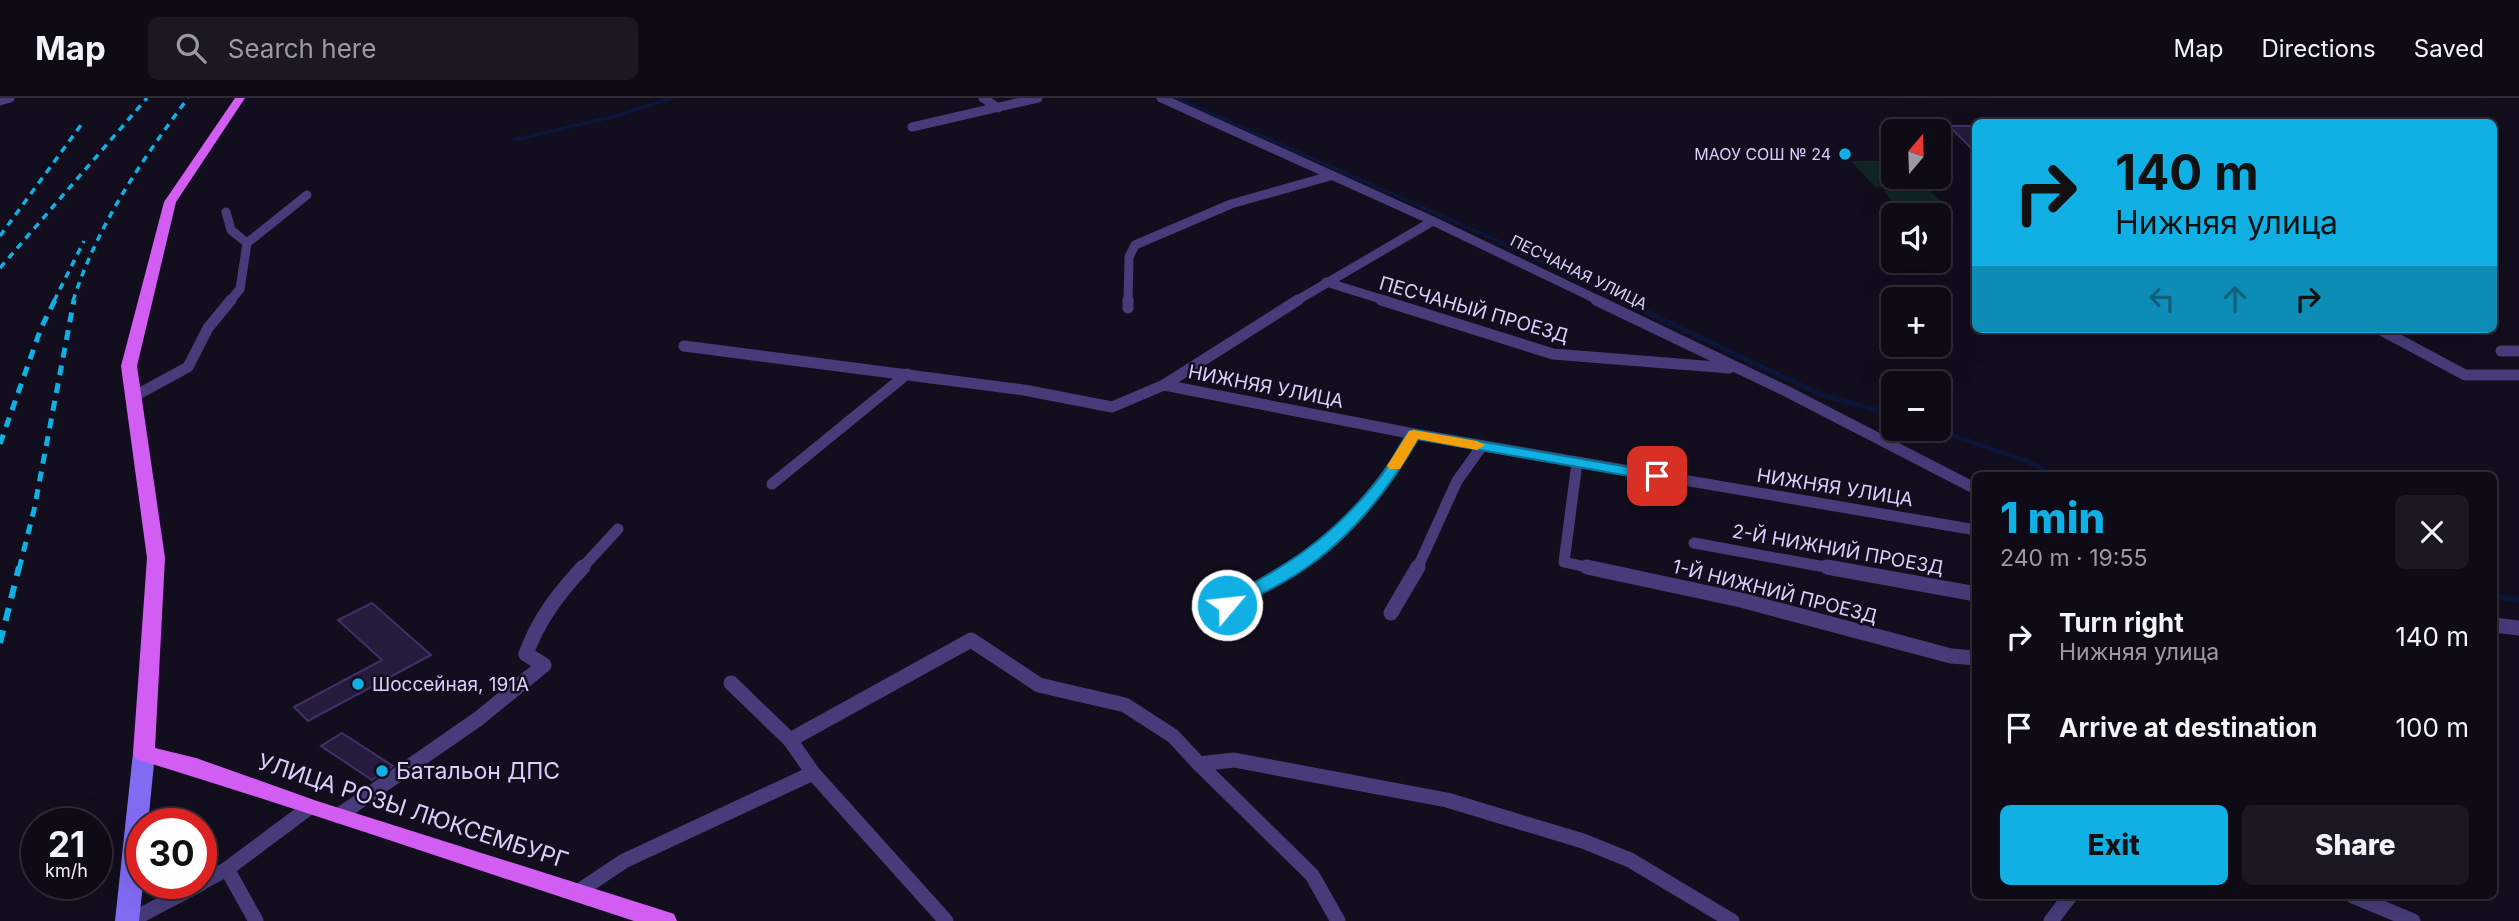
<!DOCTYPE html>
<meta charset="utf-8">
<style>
:root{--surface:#0e0a16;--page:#1c1823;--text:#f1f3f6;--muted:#9b9aa1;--line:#2e2b35;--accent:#11b0e4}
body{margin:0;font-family:Inter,sans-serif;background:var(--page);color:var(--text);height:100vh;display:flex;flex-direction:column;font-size:26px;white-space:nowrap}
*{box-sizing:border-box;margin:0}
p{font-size:23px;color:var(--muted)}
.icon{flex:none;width:38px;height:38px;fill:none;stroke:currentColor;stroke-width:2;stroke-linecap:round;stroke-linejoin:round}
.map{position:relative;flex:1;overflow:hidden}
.panel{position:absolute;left:1972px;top:374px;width:525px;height:427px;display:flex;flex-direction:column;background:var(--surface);border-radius:10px;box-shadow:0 7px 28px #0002,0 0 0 2px var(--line)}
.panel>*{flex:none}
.guide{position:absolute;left:1972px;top:21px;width:525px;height:214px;border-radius:10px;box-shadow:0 7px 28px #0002,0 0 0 2px var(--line);background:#11b0e4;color:#111;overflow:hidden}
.needle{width:46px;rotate:19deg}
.tools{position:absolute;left:1881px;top:21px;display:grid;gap:14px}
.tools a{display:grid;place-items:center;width:70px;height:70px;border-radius:10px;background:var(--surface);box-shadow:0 7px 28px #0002,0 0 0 2px var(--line);font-size:35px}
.speed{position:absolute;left:21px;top:710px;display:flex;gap:14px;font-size:35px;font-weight:700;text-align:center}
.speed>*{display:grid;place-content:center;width:91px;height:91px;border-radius:50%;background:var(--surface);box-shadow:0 7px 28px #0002,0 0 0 2px var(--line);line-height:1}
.speed small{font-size:18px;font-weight:400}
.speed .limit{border:10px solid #d22;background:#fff;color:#111}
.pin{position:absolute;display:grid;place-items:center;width:60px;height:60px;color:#fff;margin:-30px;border-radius:14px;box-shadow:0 4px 10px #0006}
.me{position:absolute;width:77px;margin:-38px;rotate:62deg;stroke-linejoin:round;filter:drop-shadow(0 0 5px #0008)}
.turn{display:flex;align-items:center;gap:24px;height:147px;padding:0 28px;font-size:32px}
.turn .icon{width:91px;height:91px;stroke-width:2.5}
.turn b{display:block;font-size:49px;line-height:60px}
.lanes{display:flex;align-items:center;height:66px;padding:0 28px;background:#0003;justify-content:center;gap:35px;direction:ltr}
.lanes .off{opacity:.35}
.round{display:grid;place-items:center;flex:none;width:74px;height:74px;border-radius:10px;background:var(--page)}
.head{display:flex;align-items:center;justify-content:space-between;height:119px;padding:0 28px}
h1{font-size:42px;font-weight:800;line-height:52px;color:var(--accent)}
.button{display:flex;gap:14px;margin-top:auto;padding:14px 28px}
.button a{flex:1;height:80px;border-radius:10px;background:var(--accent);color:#111;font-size:28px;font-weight:800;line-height:80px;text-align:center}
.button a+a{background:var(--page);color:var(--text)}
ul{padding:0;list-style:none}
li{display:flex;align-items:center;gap:21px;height:91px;padding:0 28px}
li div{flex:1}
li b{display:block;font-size:26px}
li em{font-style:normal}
header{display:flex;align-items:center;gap:42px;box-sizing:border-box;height:98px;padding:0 35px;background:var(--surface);border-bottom:2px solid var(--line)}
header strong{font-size:33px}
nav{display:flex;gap:38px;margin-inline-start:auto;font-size:24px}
.search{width:490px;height:63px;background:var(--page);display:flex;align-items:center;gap:18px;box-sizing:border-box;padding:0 24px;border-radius:10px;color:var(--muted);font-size:26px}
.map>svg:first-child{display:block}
.green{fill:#112527}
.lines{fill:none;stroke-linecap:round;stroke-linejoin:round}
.stream-far2{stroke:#0c1638;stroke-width:3.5}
.stream-far1{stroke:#0c1638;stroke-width:5}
.stream{stroke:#0c1638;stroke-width:6}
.building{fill:#271b3d;stroke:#422f67;stroke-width:2}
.street-far2{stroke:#473c79;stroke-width:9}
.street-far1{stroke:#473c79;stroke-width:11}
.street{stroke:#473c79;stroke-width:15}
.secondary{fill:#836cf4;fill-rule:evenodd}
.primary{fill:#d15df3;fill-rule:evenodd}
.rail-far2{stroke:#11b0e4;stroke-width:3.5;stroke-dasharray:7 6;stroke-linecap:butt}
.rail-far1{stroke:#11b0e4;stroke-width:5;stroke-dasharray:10 8;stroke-linecap:butt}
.rail{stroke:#11b0e4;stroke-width:6;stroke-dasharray:13 10;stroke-linecap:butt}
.route{fill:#11b0e4;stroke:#0b7294;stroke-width:2}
.slow{fill:#f59e0b}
.poi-dot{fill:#11b0e4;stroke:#130e1e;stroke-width:2.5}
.labels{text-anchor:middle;stroke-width:5;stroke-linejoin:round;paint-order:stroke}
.far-poi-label{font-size:16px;fill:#dacefb;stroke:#130e1e;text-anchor:end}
.far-street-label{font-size:16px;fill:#dacefb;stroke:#130e1e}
.street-label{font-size:19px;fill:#dacefb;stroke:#130e1e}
.poi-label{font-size:19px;fill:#dacefb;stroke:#130e1e;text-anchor:start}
.near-poi-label{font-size:23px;fill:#dacefb;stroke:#130e1e;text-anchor:start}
.near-street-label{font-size:23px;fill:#dacefb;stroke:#130e1e}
</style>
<header>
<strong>Map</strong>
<div class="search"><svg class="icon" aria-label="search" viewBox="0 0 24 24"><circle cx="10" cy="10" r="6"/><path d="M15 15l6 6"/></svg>Search here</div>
<nav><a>Map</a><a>Directions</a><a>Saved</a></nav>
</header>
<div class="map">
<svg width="2519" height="823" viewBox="0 0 2519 823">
<rect width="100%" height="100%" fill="#130e1e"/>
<g class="green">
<polygon points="1851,63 1892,63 1894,79 1908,79 1918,88 1875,89"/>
<polygon points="1883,93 1930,93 1942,104 1894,105"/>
</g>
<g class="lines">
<g class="stream-far2">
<polyline points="1176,0 1485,137 1624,203"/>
<polyline points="514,42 616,18 672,0"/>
</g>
<g class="stream-far1">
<polyline points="1621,202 1819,296 1894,317"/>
<polyline points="1935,331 2034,366 2055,378"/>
</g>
<polyline class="stream" points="2494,498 2519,502"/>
</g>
<g class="building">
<polygon points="1949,28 1976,28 1976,55"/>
<polygon points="372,505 431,557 308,623 294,609 382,562 338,522"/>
<polygon points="342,635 393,668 372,682 321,648"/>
</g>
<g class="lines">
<g class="street-far2">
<polyline points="983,0 998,10"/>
<polyline points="1161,0 1433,123 1600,203"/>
<polyline points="0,3 10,0"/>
<polyline points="912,29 1038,0"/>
<polyline points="226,114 231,132 247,145 240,191 230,203"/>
<polyline points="247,145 307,97"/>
<polyline points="1326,184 1387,203"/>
<polyline points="1128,203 1129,159 1135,147 1231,106 1330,78"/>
<polyline points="1296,203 1433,123"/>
</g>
<g class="street-far1">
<polyline points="1381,202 1553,256 1729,270"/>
<polyline points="1596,202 1788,294 1976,391"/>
<polyline points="1128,210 1128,202"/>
<polyline points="2379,231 2465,277 2519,277"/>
<polyline points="684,248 1024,292 1112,309 1164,287 1414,336 1976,432"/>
<polyline points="2501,253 2519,253"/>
<polyline points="1164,287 1298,202"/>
<polyline points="131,300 188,269 208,230 231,202"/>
<polyline points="1577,365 1564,464 1595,471"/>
<polyline points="772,386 907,276"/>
<polyline points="1694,445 1836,471"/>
<polyline points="581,471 618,431"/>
<path d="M1293,471C1345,435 1381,389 1414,336"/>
<polyline points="1417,471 1457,383 1482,348"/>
</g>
<g class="street">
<polyline points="1587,469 1741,502 1951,558 1976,560"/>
<polyline points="1827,469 1976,496"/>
<polyline points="1227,507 1296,469"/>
<polyline points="1391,515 1418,469"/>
<polyline points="2494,527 2519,530"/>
<polyline points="731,585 790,642"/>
<polyline points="1199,666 1312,777 1338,823"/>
<polyline points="813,675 946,823"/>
<path d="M338,718L478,621L544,567L526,556C538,522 559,495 583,469"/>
<polyline points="227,771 310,709"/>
<polyline points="201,785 227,771 256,823"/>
<polyline points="579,793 624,763 813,675 790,642 971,542 1039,587 1125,607 1173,638 1199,666 1234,662 1447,702 1583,743 1630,762 1732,823"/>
<polyline points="2353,798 2413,823"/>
<polyline points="130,823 200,786"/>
<polyline points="2051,823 2070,798"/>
</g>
<polygon class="secondary" points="144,647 152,649 155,655 148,726 142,726 143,786 139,823 115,823 133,655 136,649"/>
<path class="primary" d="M235,0H245L176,104L137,268L165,460L155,650L196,660L317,703L665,813L674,816L677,823H634C468,769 303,712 136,661L133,655L147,460L121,268L164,104Z"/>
<g class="rail-far2">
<polyline points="0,138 81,27"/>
<polyline points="0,170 147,0"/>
<polyline points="54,203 84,143"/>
<path d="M73,203C97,128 141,63 188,0"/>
</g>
<g class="rail-far1">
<polyline points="0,346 41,230 55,202"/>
<polyline points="19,471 34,412 74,202"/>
</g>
<polyline class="rail" points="0,545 19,469"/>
</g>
<path class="route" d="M1414,332L1657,374L1664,378L1657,383L1418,341C1388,393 1350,441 1300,474C1279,488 1255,499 1233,511H1220L1218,507L1220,503C1287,468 1329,442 1377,383C1390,368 1398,349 1409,333Z"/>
<polygon class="slow" points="1414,332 1477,343 1485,347 1477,352 1418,341 1400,371 1390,371 1387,368 1409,333"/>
<g class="poi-dot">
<circle cx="1845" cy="56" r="7"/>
<circle cx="358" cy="586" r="7"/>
<circle cx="382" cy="673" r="7"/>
</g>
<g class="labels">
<g class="far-poi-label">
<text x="1831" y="62">МАОУ СОШ № 24</text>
</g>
<g class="far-street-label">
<text transform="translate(1579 174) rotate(26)" y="6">ПЕСЧАНАЯ УЛИЦА</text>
</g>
<g class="street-label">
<text transform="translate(1474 211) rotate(16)" y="7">ПЕСЧАНЫЙ ПРОЕЗД</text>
<text transform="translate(1266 288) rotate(11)" y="7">НИЖНЯЯ УЛИЦА</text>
<text transform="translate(1835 389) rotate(9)" y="7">НИЖНЯЯ УЛИЦА</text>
<text transform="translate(1838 451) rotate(10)" y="7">2-Й НИЖНИЙ ПРОЕЗД</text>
<text transform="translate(1775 493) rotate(14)" y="7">1-Й НИЖНИЙ ПРОЕЗД</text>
</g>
<g class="poi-label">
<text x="372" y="593">Шоссейная, 191А</text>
</g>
<g class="near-poi-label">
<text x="396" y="681">Батальон ДПС</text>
</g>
<g class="near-street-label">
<text transform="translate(413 713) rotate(18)" y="8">УЛИЦА РОЗЫ ЛЮКСЕМБУРГ</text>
</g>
</g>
</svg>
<div class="tools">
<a><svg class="needle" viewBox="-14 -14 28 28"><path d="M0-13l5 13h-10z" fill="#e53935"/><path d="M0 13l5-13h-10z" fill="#9b9aa1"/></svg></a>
<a><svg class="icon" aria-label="sound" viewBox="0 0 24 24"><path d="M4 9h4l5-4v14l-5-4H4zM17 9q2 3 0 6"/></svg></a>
<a>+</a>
<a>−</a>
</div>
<div class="speed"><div>21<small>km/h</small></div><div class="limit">30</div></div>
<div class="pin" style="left:1657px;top:378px;background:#d93025"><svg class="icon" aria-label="arrive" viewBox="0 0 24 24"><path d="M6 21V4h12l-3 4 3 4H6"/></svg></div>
<svg class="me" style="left:1227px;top:507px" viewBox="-20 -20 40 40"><circle r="17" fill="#11b0e4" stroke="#fff" stroke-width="3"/><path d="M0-11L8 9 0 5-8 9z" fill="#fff"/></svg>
<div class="guide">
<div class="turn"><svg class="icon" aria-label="right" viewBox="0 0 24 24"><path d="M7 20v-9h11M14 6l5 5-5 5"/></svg><div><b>140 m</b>Нижняя улица</div></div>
<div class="lanes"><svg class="icon off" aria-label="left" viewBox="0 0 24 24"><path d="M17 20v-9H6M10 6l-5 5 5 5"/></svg><svg class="icon off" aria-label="ahead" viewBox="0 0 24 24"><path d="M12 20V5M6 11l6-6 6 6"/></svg><svg class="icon" aria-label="right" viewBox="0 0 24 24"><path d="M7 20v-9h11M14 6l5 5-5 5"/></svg></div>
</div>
<section class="panel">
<div class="head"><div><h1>1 min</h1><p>240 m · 19:55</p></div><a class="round"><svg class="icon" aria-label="close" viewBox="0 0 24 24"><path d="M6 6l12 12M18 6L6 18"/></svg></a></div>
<ul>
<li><svg class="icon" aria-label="right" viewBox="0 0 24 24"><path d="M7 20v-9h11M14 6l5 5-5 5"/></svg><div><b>Turn right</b><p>Нижняя улица</p></div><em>140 m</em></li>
<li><svg class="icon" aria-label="arrive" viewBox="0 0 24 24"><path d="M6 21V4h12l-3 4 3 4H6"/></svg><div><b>Arrive at destination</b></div><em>100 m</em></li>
</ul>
<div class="button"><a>Exit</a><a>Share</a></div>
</section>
</div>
